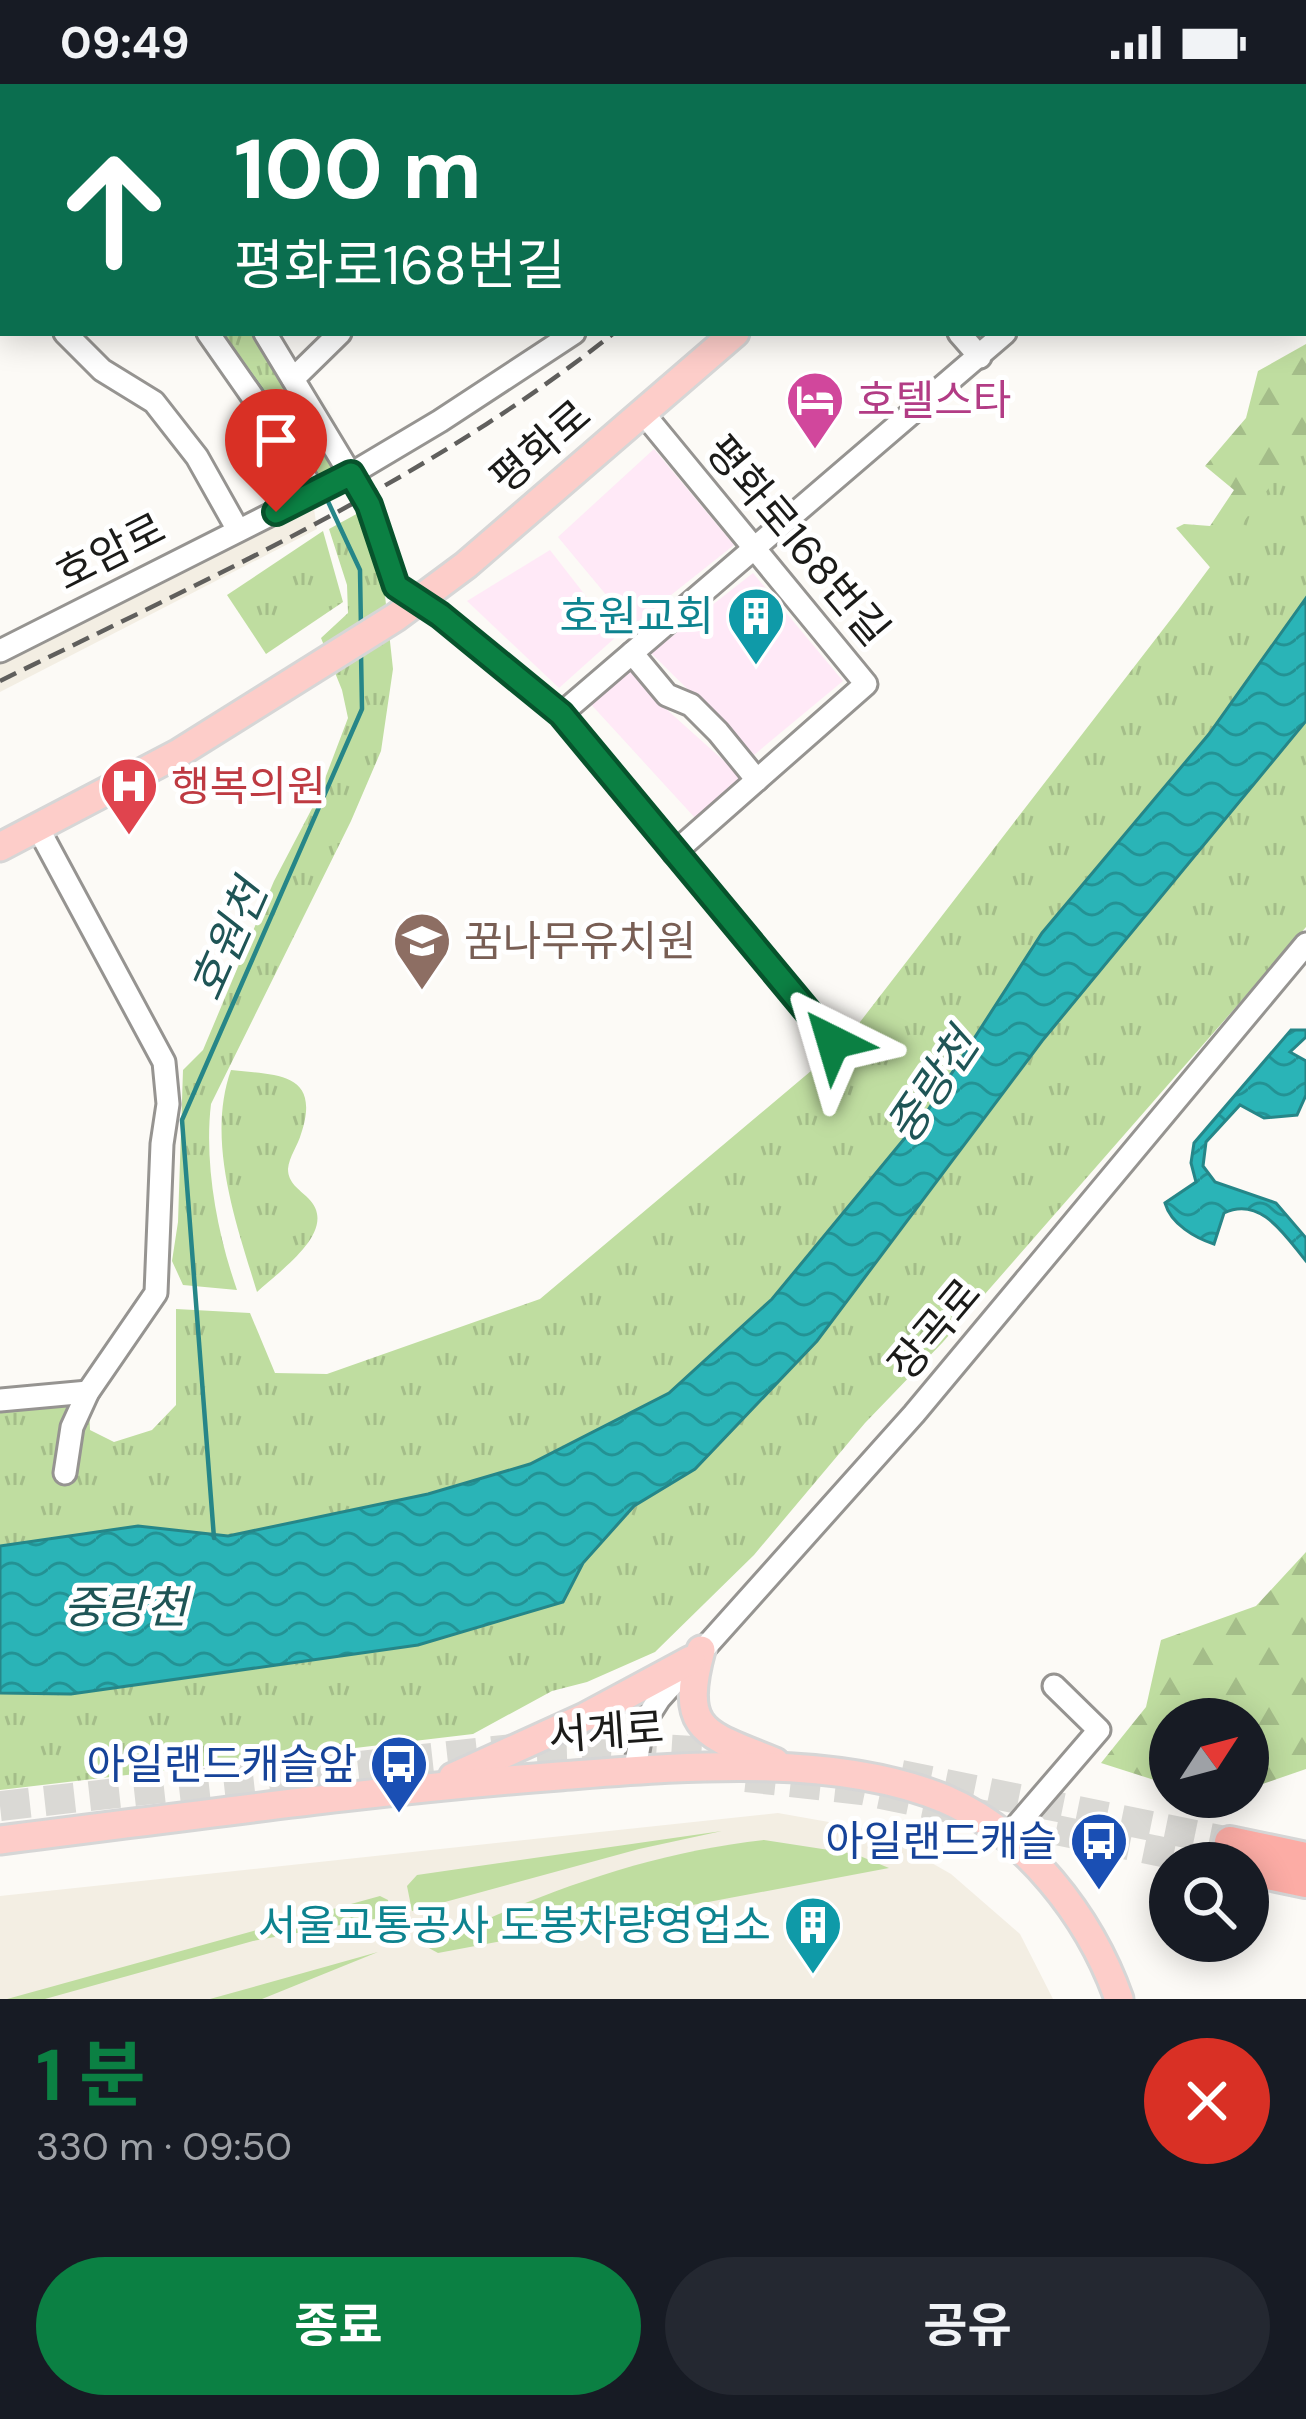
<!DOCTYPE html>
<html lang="ko">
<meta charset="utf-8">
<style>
:root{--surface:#171b24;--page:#242831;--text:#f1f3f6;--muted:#9ea1a6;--accent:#0b8043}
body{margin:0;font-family:"DM Sans","Noto Sans KR",sans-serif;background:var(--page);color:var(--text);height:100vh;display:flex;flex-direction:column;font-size:45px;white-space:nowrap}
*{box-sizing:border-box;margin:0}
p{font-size:39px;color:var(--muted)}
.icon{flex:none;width:66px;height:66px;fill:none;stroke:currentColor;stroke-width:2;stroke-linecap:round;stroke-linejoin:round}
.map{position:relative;height:1915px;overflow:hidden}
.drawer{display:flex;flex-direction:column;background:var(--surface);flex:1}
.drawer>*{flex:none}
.banner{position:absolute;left:0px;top:0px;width:1308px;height:252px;box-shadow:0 6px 30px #0003;background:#0b6e4f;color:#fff;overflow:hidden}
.needle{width:78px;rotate:54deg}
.fabs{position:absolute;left:1149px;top:1614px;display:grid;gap:24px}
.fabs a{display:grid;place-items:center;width:120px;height:120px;border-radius:50%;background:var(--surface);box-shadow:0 6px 30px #0003;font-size:60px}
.pin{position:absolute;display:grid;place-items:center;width:102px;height:102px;color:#fff;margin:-123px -51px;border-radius:50% 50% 50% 0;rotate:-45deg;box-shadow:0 0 12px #0007}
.pin .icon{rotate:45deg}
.me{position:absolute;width:132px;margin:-66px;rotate:320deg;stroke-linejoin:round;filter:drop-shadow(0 0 9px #0008)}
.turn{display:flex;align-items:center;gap:42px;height:252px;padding:0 36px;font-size:54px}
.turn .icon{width:156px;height:156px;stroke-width:2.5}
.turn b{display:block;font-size:84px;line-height:102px}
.round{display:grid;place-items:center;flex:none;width:126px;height:126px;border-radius:63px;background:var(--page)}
.headline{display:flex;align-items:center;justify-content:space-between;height:204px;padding:0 36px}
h1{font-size:72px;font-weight:700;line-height:90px;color:var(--accent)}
.action{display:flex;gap:24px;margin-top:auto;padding:24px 36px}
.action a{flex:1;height:138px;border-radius:72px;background:var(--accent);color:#fff;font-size:48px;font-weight:700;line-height:138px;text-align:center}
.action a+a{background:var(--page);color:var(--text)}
.status{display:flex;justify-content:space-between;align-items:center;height:84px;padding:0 60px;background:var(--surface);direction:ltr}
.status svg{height:33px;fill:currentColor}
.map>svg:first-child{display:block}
.commercial{fill:#ffe9f7}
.built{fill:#f3eee3}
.grass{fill:#bfdda0}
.forest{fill:url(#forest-firs)}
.park{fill:url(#park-tufts)}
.water{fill:url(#water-waves);stroke:#268688;stroke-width:3}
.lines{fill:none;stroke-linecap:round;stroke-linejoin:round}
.stream{stroke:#268688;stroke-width:4.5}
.highway-tunnel{stroke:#dad9d5;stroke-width:30;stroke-dasharray:30 15;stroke-linecap:butt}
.minor-casing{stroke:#969491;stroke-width:27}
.major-casing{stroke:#d6d6d6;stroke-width:33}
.highway-casing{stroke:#d6d6d6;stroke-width:36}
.minor{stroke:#fff;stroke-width:21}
.major{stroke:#fdcdc9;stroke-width:27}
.highway{stroke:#fcaca5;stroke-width:30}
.rail{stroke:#605f5d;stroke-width:4.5;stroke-dasharray:18 9;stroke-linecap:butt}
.route-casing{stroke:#07532c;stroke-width:30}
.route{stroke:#0b8043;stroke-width:21}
.labels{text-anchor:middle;stroke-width:10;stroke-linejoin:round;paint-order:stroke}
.hotel-label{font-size:42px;fill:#b23c85;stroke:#fff;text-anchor:start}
.street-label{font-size:42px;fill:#1b1b19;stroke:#fff}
.culture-label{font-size:42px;fill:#0d838f;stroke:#fff;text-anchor:end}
.health-label{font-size:42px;fill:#be3a42;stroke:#fff;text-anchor:start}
.education-label{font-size:42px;fill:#785e54;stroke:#fff;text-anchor:start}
.transit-label{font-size:42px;fill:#164399;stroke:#fff;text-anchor:end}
.water-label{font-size:45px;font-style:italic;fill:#1f5556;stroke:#fff}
</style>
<div class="status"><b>09:49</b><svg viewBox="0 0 49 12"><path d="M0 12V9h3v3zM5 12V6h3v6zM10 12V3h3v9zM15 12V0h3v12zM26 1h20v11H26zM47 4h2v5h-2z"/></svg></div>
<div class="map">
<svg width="1306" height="1915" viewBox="0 0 1306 1915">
<defs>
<pattern id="forest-firs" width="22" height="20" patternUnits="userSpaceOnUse" patternTransform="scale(3)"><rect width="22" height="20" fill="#bfdda0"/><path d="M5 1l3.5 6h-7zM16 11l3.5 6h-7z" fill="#a4bd89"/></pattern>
<pattern id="park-tufts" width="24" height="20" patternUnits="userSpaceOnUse" patternTransform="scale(3)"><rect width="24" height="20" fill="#bfdda0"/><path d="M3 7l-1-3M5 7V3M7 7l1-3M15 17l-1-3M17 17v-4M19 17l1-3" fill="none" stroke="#a4bd89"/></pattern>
<pattern id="water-waves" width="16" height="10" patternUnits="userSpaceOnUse" patternTransform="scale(3)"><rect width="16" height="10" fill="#2ab4b7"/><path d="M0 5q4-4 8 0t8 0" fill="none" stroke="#239294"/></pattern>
</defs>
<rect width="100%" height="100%" fill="#fcfaf6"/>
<g class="commercial">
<polygon points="654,365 734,461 632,542 558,453"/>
<polygon points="550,466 617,552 559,604 467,517"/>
<polygon points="753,489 843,597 754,671 651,569"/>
<polygon points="633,583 665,624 743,694 696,735 588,617"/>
</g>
<g class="built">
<polygon points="313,418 317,445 0,608 0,575"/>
<polygon points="778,1729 874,1746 951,1790 1020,1850 1053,1915 0,1915 0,1812"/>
</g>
<g class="grass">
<polygon points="722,1747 639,1765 412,1827 407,1802 417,1791"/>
<path d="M764,1756L855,1770L889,1784L438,1869L427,1863C534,1811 645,1769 764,1756Z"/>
<polygon points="380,1812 388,1816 390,1832 253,1857 45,1915 7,1915"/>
<polygon points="378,1868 262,1915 210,1915"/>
</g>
<g class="forest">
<polygon points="1306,260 1306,412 1215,489 1176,444 1184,440 1210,442 1234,406 1205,382 1246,334 1258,287"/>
<polygon points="1306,1468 1306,1685 1248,1705 1248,1635 1170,1635 1170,1701 1101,1679 1146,1623 1161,1556 1256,1522"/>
</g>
<g class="park">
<polygon points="212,249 250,249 336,384 315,399"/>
<polygon points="1306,354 1306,843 943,1258 865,1339 754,1471 655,1568 587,1598 552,1607 473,1650 0,1706 0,1329 66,1320 89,1321 90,1346 114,1358 152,1346 176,1321 176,1225 250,1229 275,1289 327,1290 540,1215 843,960 1178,526"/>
<path d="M362,427L383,493L393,585L381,667L351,737L211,1020C204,1079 217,1149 237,1206L183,1201L172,1177L178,1138L183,986L203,966L274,797L318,713L348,634L342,606L321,554L348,529L347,501L329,445Z"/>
<polygon points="323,447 343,518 266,570 227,511"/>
<path d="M231,986C275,991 322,987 301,1050C298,1061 289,1073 288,1085C288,1099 299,1105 308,1114C341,1146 279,1187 257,1208C236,1139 206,1056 231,986Z"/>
</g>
<g class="water">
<polygon points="1306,514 1306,637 1042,957 817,1257 695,1385 634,1422 583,1479 563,1518 418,1561 71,1610 0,1609 0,1462 138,1442 228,1452 428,1410 530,1380 669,1309 772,1215 928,1026 1042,849 1209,650"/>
<path d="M1291,946H1306V953L1290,968L1306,977V1011L1297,1031L1264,1034L1240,1021L1206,1058L1203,1082L1215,1098L1276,1119L1306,1154V1177C1286,1153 1261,1111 1224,1129L1214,1160C1195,1154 1171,1140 1165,1119L1196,1098L1191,1079L1194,1059Z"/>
</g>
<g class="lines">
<g class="stream">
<polyline points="0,152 3,153"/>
<polyline points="241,278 301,360 317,393"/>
<polyline points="324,409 360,486 361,545"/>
<polyline points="214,1454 182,1036 362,625 361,569"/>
</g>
<g class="highway-tunnel">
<polyline points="901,1691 1230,1758"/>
<polyline points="746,1693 862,1706 1216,1779"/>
<polyline points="0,1722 530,1663 597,1661 758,1671"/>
</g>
<g class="minor-casing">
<g id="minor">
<polyline points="220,0 223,3"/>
<polyline points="621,0 626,3"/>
<polyline points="1157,0 1160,3"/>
<polyline points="20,3 25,0"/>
<polyline points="499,3 502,0"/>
<polyline points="835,3 837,0"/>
<polyline points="1273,3 1276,0"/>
<polyline points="0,17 3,15"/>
<polyline points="0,47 3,51"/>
<polyline points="1305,151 1306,152"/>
<polyline points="0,175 3,177"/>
<polyline points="65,249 102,286 154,318 197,373 238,446"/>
<polyline points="208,249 289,365 314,409"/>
<polyline points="265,249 369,421 396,503 440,531 561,630 833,958"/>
<polyline points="959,249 980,273"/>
<polyline points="293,295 340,249"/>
<polyline points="643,329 866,600 674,769"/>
<polyline points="0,567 351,390 440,337 574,249"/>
<polyline points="632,569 667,611 691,621 718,648 757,696"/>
<polyline points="561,630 1005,249"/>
<polyline points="38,744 164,978 168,1020 162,1060 156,1209 88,1308 72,1343 65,1389"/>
<polyline points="0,1316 88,1308"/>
<polyline points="635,1684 643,1640 659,1615 914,1330 1306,860"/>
<polyline points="1006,1754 1099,1646 1054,1602"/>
</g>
</g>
<g class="major-casing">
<g id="major">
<polyline points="1012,3 1015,0"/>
<polyline points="0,763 179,669 396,533 466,481 735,249"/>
<path d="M701,1566C678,1649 707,1650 775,1678"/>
<polyline points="453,1693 585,1633 691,1576"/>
<path d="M0,1756C186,1733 372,1706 559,1692C677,1683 833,1668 945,1715C1026,1750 1090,1833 1119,1915"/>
</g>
</g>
<g class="highway-casing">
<g id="highway">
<polyline points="1230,1758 1306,1774"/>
<polyline points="1248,1786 1306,1798"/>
</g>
</g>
<use href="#minor" class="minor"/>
<use href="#major" class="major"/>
<use href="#highway" class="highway"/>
<path class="rail" d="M0,597C211,493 429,396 614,249"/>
</g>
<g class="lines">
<g class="route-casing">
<polyline id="route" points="276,428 351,390 369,421 396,502 440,531 561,630 833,958"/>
</g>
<use href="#route" class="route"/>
</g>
<defs>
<g id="hotel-pin" transform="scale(3)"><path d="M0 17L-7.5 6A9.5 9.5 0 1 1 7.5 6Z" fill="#d1479c" stroke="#fff"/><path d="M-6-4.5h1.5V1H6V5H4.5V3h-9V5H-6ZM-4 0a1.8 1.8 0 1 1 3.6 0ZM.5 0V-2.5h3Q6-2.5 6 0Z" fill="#fff"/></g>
<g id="building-pin" transform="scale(3)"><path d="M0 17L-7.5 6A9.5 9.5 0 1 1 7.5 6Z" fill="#0f9aa8" stroke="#fff"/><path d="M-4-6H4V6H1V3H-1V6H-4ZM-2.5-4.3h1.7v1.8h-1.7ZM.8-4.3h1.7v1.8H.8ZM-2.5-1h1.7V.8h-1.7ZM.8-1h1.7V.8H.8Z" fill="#fff"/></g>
<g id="hospital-pin" transform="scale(3)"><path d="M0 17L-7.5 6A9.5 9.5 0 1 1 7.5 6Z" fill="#e0444e" stroke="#fff"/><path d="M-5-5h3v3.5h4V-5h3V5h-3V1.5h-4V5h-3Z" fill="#fff"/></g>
<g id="school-pin" transform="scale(3)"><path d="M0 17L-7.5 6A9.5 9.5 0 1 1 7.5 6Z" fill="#8d6e63" stroke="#fff"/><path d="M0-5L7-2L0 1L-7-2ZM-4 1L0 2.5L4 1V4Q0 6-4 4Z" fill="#fff"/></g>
<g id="bus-pin" transform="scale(3)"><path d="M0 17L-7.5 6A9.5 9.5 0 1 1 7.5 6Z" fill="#1a4fb4" stroke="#fff"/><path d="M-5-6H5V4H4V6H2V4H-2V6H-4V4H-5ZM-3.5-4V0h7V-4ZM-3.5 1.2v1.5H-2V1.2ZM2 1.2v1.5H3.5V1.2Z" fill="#fff"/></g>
</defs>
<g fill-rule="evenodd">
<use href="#hotel-pin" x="815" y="316"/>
<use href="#building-pin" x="756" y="532"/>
<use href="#hospital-pin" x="129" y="702"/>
<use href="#school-pin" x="422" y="857"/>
<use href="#bus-pin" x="399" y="1680"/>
<use href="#bus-pin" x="1099" y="1757"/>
<use href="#building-pin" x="813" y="1841"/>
</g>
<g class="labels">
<g class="hotel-label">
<text x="857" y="331">호텔스타</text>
</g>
<g class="street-label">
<text transform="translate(540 362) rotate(-41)" y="15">평화로</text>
<text transform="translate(798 456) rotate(50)" y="15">평화로168번길</text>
<text transform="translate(110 467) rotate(-27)" y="15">호암로</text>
<text transform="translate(934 1245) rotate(-50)" y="15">장곡로</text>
<text transform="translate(606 1647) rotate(-4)" y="15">서계로</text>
</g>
<g class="culture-label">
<text x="714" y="547">호원교회</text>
<text x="771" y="1856">서울교통공사 도봉차량영업소</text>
</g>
<g class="health-label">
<text x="171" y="717">행복의원</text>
</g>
<g class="education-label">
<text x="464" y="872">꿈나무유치원</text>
</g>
<g class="transit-label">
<text x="357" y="1695">아일랜드캐슬앞</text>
<text x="1057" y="1772">아일랜드캐슬</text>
</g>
<g class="water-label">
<text transform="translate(228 856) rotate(-66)" y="16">호원천</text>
<text transform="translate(932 1002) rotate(-56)" y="16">중랑천</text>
<text x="125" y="1539">중랑천</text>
</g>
</g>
</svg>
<div class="fabs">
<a><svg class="needle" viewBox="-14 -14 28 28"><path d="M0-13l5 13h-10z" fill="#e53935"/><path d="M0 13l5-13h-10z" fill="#9ea1a6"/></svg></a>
<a><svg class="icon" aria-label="search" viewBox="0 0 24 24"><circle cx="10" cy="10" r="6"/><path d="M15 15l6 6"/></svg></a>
</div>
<div class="pin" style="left:276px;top:428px;background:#d93025"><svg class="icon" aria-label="arrive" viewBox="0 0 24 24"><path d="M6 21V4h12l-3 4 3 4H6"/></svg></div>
<svg class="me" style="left:833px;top:958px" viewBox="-20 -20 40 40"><path d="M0-17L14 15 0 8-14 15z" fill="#0b8043" stroke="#fff" stroke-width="4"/></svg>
<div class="banner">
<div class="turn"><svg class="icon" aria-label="ahead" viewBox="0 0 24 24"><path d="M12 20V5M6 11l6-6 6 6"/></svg><div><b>100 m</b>평화로168번길</div></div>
</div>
</div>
<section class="drawer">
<div class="headline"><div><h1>1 분</h1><p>330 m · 09:50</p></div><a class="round" style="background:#d93025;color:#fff"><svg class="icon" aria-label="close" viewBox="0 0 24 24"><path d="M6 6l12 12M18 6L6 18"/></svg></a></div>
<div class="action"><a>종료</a><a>공유</a></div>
</section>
